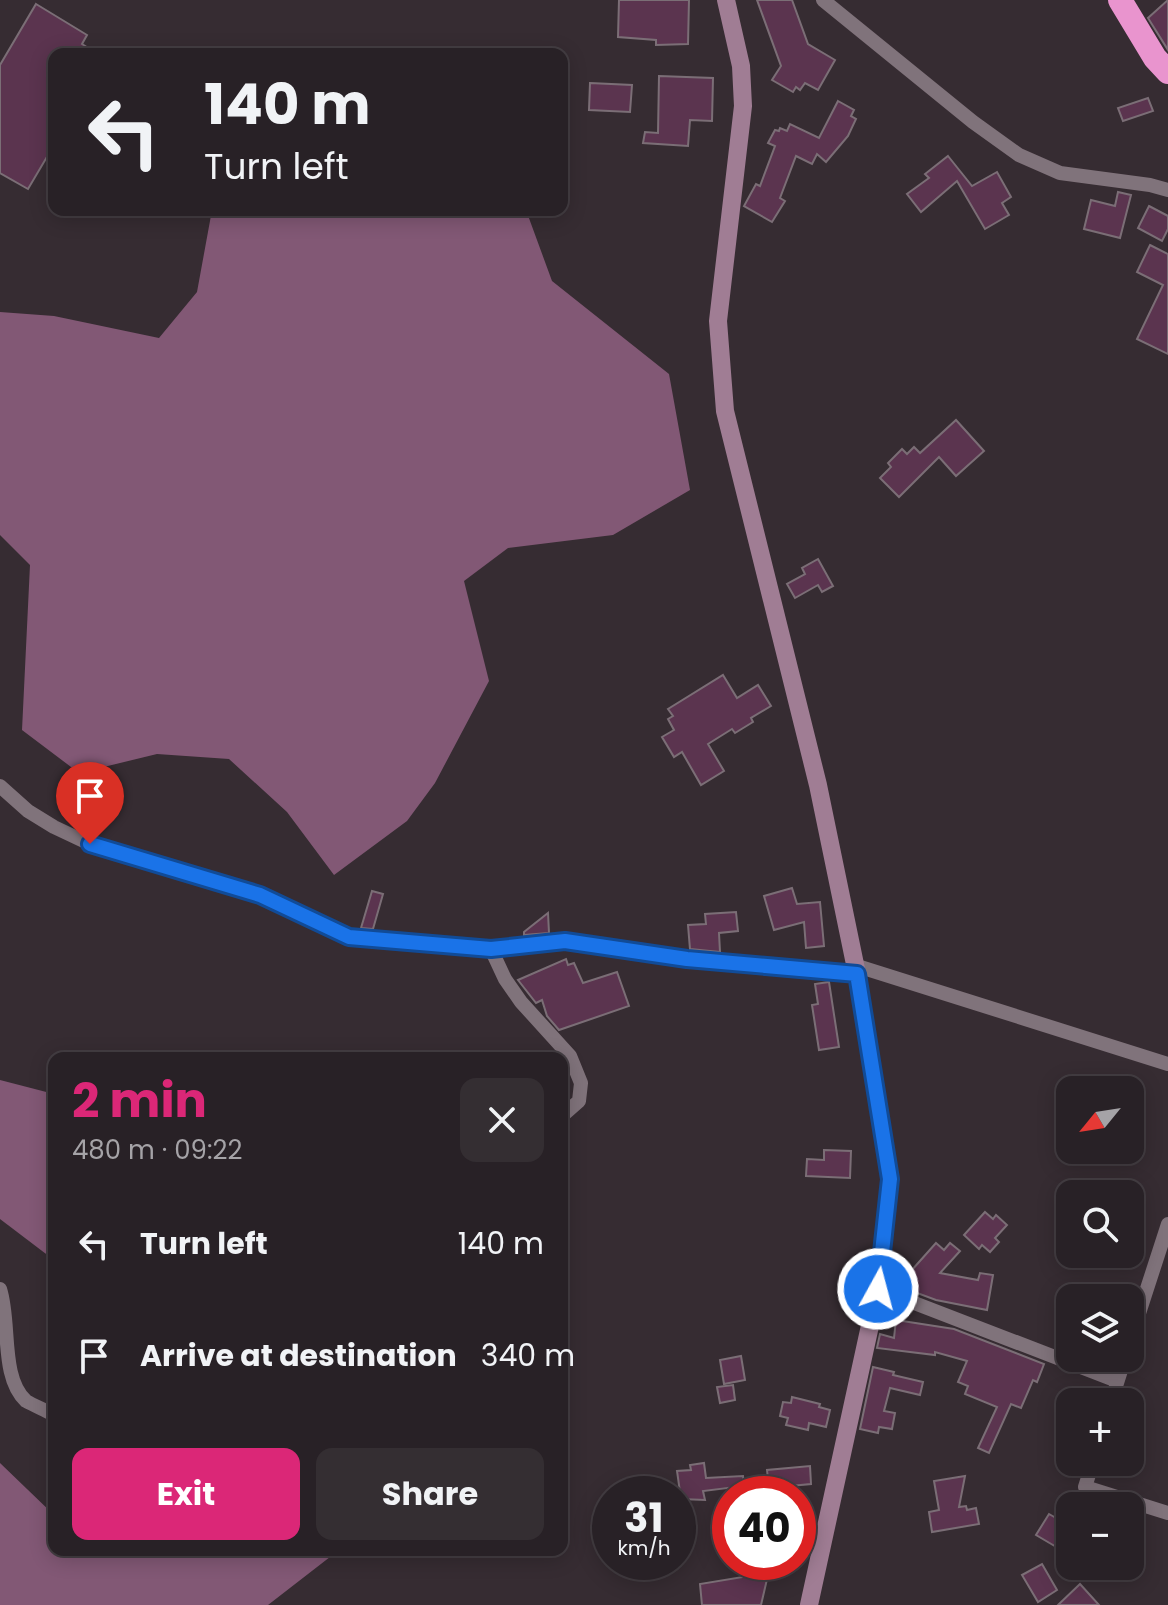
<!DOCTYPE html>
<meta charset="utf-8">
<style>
:root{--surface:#282126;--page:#342e32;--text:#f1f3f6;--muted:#a5a3a7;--line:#443e43;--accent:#db2777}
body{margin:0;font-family:Poppins,sans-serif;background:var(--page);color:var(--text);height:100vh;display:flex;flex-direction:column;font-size:30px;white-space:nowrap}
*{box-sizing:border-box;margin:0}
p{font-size:26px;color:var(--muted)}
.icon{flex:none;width:44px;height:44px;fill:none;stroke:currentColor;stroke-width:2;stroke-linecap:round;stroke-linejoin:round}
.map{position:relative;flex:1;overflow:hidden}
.panel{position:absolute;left:48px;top:1052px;width:520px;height:504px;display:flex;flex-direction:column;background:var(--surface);border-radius:16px;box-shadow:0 4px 20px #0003,0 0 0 2px var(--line)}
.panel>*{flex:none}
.top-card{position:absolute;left:48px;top:48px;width:520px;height:168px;border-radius:16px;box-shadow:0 4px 20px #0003,0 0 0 2px var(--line);background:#282126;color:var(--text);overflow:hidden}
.needle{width:52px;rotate:240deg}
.fabs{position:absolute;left:1056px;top:1076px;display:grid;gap:16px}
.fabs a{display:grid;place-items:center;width:88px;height:88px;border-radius:16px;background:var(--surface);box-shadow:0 4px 20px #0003,0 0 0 2px var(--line);font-size:40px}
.speed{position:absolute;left:592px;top:1476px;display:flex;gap:16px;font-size:40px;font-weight:700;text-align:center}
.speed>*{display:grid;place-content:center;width:104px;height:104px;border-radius:50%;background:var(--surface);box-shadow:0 4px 20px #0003,0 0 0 2px var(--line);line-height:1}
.speed small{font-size:20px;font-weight:400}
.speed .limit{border:12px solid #d22;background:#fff;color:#111}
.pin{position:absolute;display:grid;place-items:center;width:68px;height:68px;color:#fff;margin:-82px -34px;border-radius:50% 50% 50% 0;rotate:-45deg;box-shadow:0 0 8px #0007}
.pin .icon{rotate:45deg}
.me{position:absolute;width:88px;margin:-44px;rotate:7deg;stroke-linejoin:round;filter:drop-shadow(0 0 6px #0008)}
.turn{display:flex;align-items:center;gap:28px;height:168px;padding:0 24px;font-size:36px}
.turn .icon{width:104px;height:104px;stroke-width:2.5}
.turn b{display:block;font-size:56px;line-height:68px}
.round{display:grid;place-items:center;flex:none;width:84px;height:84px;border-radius:16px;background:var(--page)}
.headline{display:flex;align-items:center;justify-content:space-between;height:136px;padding:0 24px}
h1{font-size:48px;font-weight:700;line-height:60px;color:var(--accent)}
.action{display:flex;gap:16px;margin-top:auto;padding:16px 24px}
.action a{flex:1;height:92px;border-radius:16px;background:var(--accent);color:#fff;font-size:32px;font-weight:700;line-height:92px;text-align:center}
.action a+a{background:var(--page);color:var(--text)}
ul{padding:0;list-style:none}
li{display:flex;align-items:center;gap:24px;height:112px;padding:0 24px}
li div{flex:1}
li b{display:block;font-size:30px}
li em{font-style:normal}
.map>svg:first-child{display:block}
.forest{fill:#825875}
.building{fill:#5b344f;stroke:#7b6e76;stroke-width:2}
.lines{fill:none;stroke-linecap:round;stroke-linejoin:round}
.street{stroke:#80737b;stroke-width:14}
.secondary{stroke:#a07d94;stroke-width:18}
.highway{stroke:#e994ce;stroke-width:24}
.route-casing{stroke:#114b97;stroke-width:20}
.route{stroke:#1a73e8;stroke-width:14}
</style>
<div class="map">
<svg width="1168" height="1605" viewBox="0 0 1168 1605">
<rect width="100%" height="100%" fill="#362c32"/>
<g class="forest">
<polygon points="212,210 526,210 552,281 669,374 690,490 613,535 508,548 464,581 489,681 435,783 407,821 334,875 287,812 229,759 157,754 79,773 22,730 30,565 0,535 0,312 54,316 159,338 197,292"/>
<polygon points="0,1080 54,1094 54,1260 0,1219"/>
<polygon points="0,1463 54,1515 54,1550 339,1550 268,1605 0,1605"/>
</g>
<g class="building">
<polygon points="619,0 689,0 688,44 656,45 656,40 618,37"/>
<polygon points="757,0 792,0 808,44 835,60 818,90 805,83 800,90 796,87 793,92 772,80 781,66"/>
<polygon points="1168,0 1168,50 1148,18"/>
<polygon points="36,4 87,35 82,44 98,54 54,54 54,145 28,189 0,173 0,65"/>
<polygon points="659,76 713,78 712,121 690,120 688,146 643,143 645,132 658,133"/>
<polygon points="590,83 632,85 630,112 589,110"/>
<polygon points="1148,98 1153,111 1123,121 1118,108"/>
<polygon points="838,101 854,110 851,116 856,119 848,136 826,162 817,154 812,164 796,156 780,198 785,201 772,222 744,206 756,184 760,186 775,146 768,143 775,130 779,131 780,128 787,131 790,124 819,138"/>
<polygon points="948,156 972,186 997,172 1011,197 1002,203 1009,215 985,229 957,181 921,212 907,194 929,178 925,174"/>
<polygon points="1118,192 1131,195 1120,238 1084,229 1091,200 1115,206"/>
<polygon points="1149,206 1168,216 1168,229 1162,241 1138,228"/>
<polygon points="1150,245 1168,254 1168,354 1137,339 1163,285 1137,272"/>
<polygon points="956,420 984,451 956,476 939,457 899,497 880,478 891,467 888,463 902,449 907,454 914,447 920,453"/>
<polygon points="818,559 833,586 822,592 818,585 795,598 787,584 805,574 802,568"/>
<polygon points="723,675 737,698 758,685 771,706 751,718 753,722 735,733 732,729 708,744 724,771 701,785 682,752 674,757 662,737 674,730 668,719 673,716 668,709"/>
<polygon points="792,888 797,904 820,902 824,946 806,948 804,922 774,930 764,896"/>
<polygon points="372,891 383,894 373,929 361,928"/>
<polygon points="736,912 738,931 719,933 720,952 690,949 688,925 706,924 705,914"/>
<polygon points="548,913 549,933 524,935 524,932"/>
<polygon points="566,959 568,965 574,963 583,983 617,972 629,1006 559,1030 547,1016 542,1000 536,1003 518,980"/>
<polygon points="829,982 839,1047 819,1050 812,1005 818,1004 815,984"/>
<polygon points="824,1150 851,1151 850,1178 806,1176 807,1159 824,1160"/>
<polygon points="985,1212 993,1219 996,1215 1007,1225 995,1238 999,1242 990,1252 982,1245 979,1249 964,1235"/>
<polygon points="936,1243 944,1250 950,1243 960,1251 940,1273 978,1280 980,1273 993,1275 987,1310 936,1300 909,1290 915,1275 911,1271"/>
<polygon points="896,1320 954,1329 1044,1364 1037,1382 1033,1380 1021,1408 1011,1404 989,1453 978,1448 997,1407 965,1394 968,1386 958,1382 967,1361 935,1352 935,1355 877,1348 880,1334 894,1338"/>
<polygon points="741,1356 745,1380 724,1384 720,1360"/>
<polygon points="873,1367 894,1372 893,1375 923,1382 920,1395 890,1388 884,1411 895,1413 892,1429 879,1427 878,1433 860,1429"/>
<polygon points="733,1385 735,1400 720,1403 717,1387"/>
<polygon points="792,1397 820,1404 819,1407 830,1410 826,1427 809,1423 808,1430 786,1425 788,1418 780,1416 783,1402 791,1403"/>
<polygon points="704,1463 706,1478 743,1476 744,1486 703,1491 705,1500 681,1499 677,1471 691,1470 690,1465"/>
<polygon points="810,1466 811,1484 769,1488 767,1470"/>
<polygon points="965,1476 959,1507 966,1506 967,1510 976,1508 979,1524 932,1532 929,1512 939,1510 934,1481"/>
<polygon points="1059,1513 1070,1520 1070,1555 1036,1535 1049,1514 1056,1518"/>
<polygon points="1130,1516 1144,1522 1131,1555 1130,1555"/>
<polygon points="742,1562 767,1562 768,1575 761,1605 702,1605 700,1584 743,1577"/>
<polygon points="1042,1564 1057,1590 1038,1602 1022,1575"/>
<polygon points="1080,1584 1099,1605 1058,1605"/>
</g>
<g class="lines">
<g class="street">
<polyline points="823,0 973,122 1019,155 1060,173 1150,185 1168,190"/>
<polyline points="0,786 28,811 54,827 90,844 260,895 349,937 491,949 565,941 687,959 857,974"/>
<polyline points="491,949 505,979 521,1002 570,1056 581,1083 579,1101 562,1116"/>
<polyline points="854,965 1168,1064"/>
<path d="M0,1289C11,1323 0,1377 26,1401C35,1406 45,1410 54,1415"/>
<polyline points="878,1289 1117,1381"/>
<polyline points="1130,1341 1168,1224"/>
<polyline points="1111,1402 1125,1358"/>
<polyline points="1093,1462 1085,1487 1168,1513"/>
</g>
<polyline class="secondary" points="726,0 741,66 743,106 718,321 725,411 818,785 857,974 890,1179 878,1289 809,1605"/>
<polyline class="highway" points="1120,0 1155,58 1168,72"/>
</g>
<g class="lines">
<g class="route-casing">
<polyline id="route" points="90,844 260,895 349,937 491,949 565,941 687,959 857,974 890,1179 878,1289"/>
</g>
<use href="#route" class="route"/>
</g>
</svg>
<div class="fabs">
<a><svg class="needle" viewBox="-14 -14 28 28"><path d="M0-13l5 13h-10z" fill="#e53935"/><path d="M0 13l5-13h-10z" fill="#a5a3a7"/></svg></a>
<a><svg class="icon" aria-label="search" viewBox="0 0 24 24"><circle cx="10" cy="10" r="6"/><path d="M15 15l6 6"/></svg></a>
<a><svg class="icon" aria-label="layers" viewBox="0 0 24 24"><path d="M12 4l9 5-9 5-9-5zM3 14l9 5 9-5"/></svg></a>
<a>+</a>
<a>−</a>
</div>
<div class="speed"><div>31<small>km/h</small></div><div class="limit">40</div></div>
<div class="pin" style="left:90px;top:844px;background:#d93025"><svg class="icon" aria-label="arrive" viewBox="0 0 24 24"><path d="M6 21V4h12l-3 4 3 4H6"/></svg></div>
<svg class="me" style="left:878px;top:1289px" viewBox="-20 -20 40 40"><circle r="17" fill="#1a73e8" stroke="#fff" stroke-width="3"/><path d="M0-11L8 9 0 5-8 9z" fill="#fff"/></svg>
<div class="top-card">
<div class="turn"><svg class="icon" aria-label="left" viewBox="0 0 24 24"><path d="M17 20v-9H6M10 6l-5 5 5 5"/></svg><div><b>140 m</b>Turn left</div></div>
</div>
<section class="panel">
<div class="headline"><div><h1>2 min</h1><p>480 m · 09:22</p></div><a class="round"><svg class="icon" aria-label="close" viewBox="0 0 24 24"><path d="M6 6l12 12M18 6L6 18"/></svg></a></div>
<ul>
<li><svg class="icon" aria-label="left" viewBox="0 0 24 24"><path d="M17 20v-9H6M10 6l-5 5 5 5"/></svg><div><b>Turn left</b></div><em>140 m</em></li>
<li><svg class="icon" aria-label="arrive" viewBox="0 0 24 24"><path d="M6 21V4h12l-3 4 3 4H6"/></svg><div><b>Arrive at destination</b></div><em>340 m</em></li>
</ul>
<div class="action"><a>Exit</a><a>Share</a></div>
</section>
</div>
